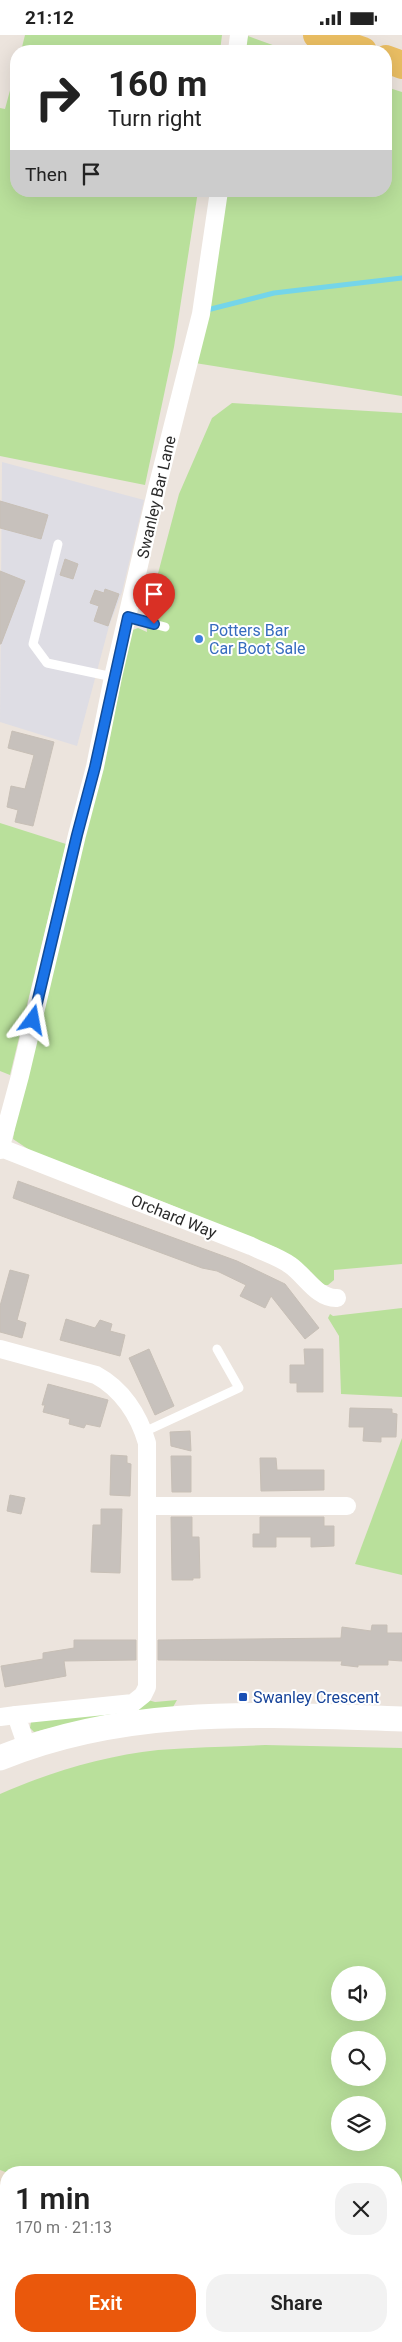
<!DOCTYPE html>
<meta charset="utf-8">
<style>
:root{--surface:#fff;--page:#f2f2f2;--text:#222;--muted:#767676;--accent:#ea580c}
body{margin:0;font-family:Roboto,sans-serif;background:var(--page);color:var(--text);height:100vh;display:flex;flex-direction:column;font-size:19px;white-space:nowrap}
*{box-sizing:border-box;margin:0}
p{font-size:16px;color:var(--muted)}
.icon{flex:none;width:28px;height:28px;fill:none;stroke:currentColor;stroke-width:2;stroke-linecap:round;stroke-linejoin:round}
.map{position:relative;flex:1;overflow:hidden}
.side{position:absolute;left:0px;top:2131px;width:402px;height:176px;display:flex;flex-direction:column;background:var(--surface);border-radius:20px 20px 0 0;box-shadow:0 5px 20px #0002}
.side>*{flex:none}
.top-card{position:absolute;left:10px;top:10px;width:382px;height:152px;border-radius:20px;box-shadow:0 5px 20px #0002;background:#fff;color:var(--text);overflow:hidden}
.controls{position:absolute;left:331px;top:1931px;display:grid;gap:10px}
.controls a{display:grid;place-items:center;width:55px;height:55px;border-radius:50%;background:var(--surface);box-shadow:0 5px 20px #0002;font-size:25px}
.pin{position:absolute;display:grid;place-items:center;width:42px;height:42px;color:#fff;margin:-51px -21px;border-radius:50% 50% 50% 0;rotate:-45deg;box-shadow:0 0 5px #0007}
.pin .icon{rotate:45deg}
.me{position:absolute;width:55px;margin:-28px;rotate:13deg;stroke-linejoin:round;filter:drop-shadow(0 0 4px #0008)}
.turn{display:flex;align-items:center;gap:18px;height:105px;padding:0 15px;font-size:22px}
.turn .icon{width:65px;height:65px;stroke-width:2.5}
.turn b{display:block;font-size:35px;line-height:42px}
.then{display:flex;align-items:center;height:48px;padding:0 15px;background:#0003;gap:10px;font-size:19px}
.round{display:grid;place-items:center;flex:none;width:52px;height:52px;border-radius:20px;background:var(--page)}
.overview{display:flex;align-items:center;justify-content:space-between;height:85px;padding:0 15px}
h1{font-size:30px;font-weight:600;line-height:38px}
.cta{display:flex;gap:10px;margin-top:auto;padding:10px 15px}
.cta a{flex:1;height:58px;border-radius:20px;background:var(--accent);color:#fff;font-size:20px;font-weight:600;line-height:58px;text-align:center}
.cta a+a{background:var(--page);color:var(--text)}
.status{display:flex;justify-content:space-between;align-items:center;height:35px;padding:0 25px;background:var(--surface);direction:ltr}
.status svg{height:14px;fill:currentColor}
.map>svg:first-child{display:block}
.industrial{fill:#dedde4}
.education{fill:#ecdfcd}
.green{fill:#b9e09b;fill-rule:evenodd}
.lines{fill:none;stroke-linecap:round;stroke-linejoin:round}
.stream{stroke:#74d5e9;stroke-width:5}
.building{fill:#c7c1bc;stroke:#c7bfb6}
.lane{stroke:#fff;stroke-width:9}
.street{stroke:#fff;stroke-width:18}
.secondary{stroke:#fff;stroke-width:25}
.primary{stroke:#eabe63;stroke-width:28}
.route-casing{stroke:#114b97;stroke-width:12}
.route{stroke:#1a73e8;stroke-width:9}
.shop-dot{fill:#3f7fe0;stroke:#fff;stroke-width:2}
.transit-dot{fill:#1a4fb4;stroke:#fff;stroke-width:2}
.labels{text-anchor:middle;stroke-width:4;stroke-linejoin:round;paint-order:stroke}
.street-label{font-size:16px;fill:#2a2a2a;stroke:#fff}
.shop-label{font-size:16px;fill:#366cbe;stroke:#fff;text-anchor:start}
.transit-label{font-size:16px;fill:#164399;stroke:#fff;text-anchor:start}
</style>
<div class="status"><b>21:12</b><svg viewBox="0 0 49 12"><path d="M0 12V9h3v3zM5 12V6h3v6zM10 12V3h3v9zM15 12V0h3v12zM26 1h20v11H26zM47 4h2v5h-2z"/></svg></div>
<div class="map">
<svg width="402" height="2307" viewBox="0 0 402 2307">
<rect width="100%" height="100%" fill="#ece4dd"/>
<polygon class="industrial" points="2,427 144,465 122,557 109,591 77,711 0,687"/>
<polygon class="education" points="0,2135 8,2137 6,2301 396,2301 396,2281 402,2283 402,2307 0,2307"/>
<g class="green">
<polygon points="25,0 222,0 220,16 21,16"/>
<polygon points="248,1 289,16 243,16"/>
<polygon points="16,33 16,156 198,156 174,312 145,450 0,421 0,73 5,74"/>
<polygon points="386,52 402,57 402,361 195,328 225,156 386,156"/>
<polygon points="232,368 402,378 402,1229 334,1235 334,1245 328,1250 324,1250 307,1233 277,1213 124,1151 34,1118 13,1104 17,1079 130,596 138,593 147,597 146,584 179,459 212,383"/>
<polygon points="0,788 66,809 10,1040 0,1036"/>
<polygon points="402,1273 402,1362 341,1359 339,1301 328,1283 330,1279 333,1281"/>
<polygon points="402,1403 402,1540 355,1529"/>
<polygon points="148,1665 155,1667 177,1665 173,1672 108,1680 34,1697 30,1693 31,1687"/>
<path d="M265,1710L402,1713V2283L396,2281V2138H8L0,2135V1759C50,1737 103,1721 158,1715C193,1712 229,1712 265,1710ZM340,1940H378V1978H340ZM340,2005H378V2042H340ZM340,2070H378V2108H340Z"/>
</g>
<g class="lines">
<polyline class="stream" points="207,275 274,258 402,243"/>
</g>
<g class="building">
<polygon points="0,466 48,480 41,504 0,493"/>
<polygon points="65,524 78,529 73,544 60,540"/>
<polygon points="0,536 25,546 1,609 0,609"/>
<polygon points="105,554 119,559 108,591 94,586 99,571 90,568 95,555 104,558"/>
<polygon points="12,696 54,707 33,791 15,787 18,775 7,772 11,751 25,754 34,720 8,713"/>
<polygon points="18,1146 237,1226 285,1249 319,1293 305,1304 271,1261 265,1273 240,1261 246,1250 217,1236 202,1233 13,1163"/>
<polygon points="10,1235 29,1240 17,1285 26,1288 22,1303 0,1297 0,1271"/>
<polygon points="66,1284 95,1293 100,1285 112,1289 110,1296 125,1300 120,1321 60,1305"/>
<polygon points="149,1314 174,1371 155,1380 129,1323"/>
<polygon points="304,1314 323,1314 323,1357 297,1357 297,1348 290,1348 290,1330 305,1330"/>
<polygon points="48,1349 108,1365 100,1392 86,1389 84,1393 69,1389 70,1384 43,1377 45,1370 42,1370"/>
<polygon points="350,1373 392,1374 392,1378 397,1379 396,1402 381,1402 381,1407 363,1406 364,1392 349,1392"/>
<polygon points="190,1396 191,1416 171,1411 170,1397"/>
<polygon points="111,1420 127,1421 127,1428 131,1429 130,1461 110,1460"/>
<polygon points="171,1421 191,1421 191,1457 172,1457"/>
<polygon points="260,1423 276,1423 277,1435 324,1435 324,1455 261,1456"/>
<polygon points="10,1460 25,1463 21,1479 7,1476"/>
<polygon points="101,1474 122,1474 120,1538 91,1537 93,1490 101,1490"/>
<polygon points="171,1482 192,1482 192,1502 199,1502 200,1543 193,1543 193,1545 172,1545"/>
<polygon points="260,1482 324,1482 324,1491 334,1491 334,1511 311,1512 311,1502 276,1502 276,1512 253,1512 253,1499 260,1499"/>
<polygon points="372,1590 387,1590 387,1598 402,1598 402,1626 388,1625 388,1630 358,1630 358,1632 341,1630 342,1626 158,1625 158,1605 341,1603 342,1592 371,1596"/>
<polygon points="74,1605 136,1605 136,1625 64,1626 66,1641 5,1652 1,1631 43,1624 43,1618 74,1613"/>
</g>
<g class="lines">
<g class="lane">
<polyline points="58,509 33,609 47,628 113,642"/>
<polyline points="128,582 165,592"/>
<polyline points="144,1397 239,1353 217,1314"/>
</g>
<g class="street">
<polyline points="237,16 239,0"/>
<path d="M1,1113L251,1211C263,1217 279,1222 290,1230C305,1240 317,1264 337,1263"/>
<polyline points="0,1115 20,1041 77,800 95,732 113,642 157,453 201,279 219,156"/>
<path d="M0,1314L96,1340C122,1354 139,1380 147,1408V1652L143,1660L133,1668L16,1680L27,1712"/>
<polyline points="147,1471 347,1471"/>
<polyline points="0,1682 16,1680"/>
</g>
<path class="secondary" d="M0,1723C129,1670 265,1680 402,1684"/>
<g class="primary">
<polyline points="317,0 363,16"/>
<polyline points="386,24 402,30"/>
</g>
</g>
<g class="lines">
<g class="route-casing">
<polyline id="route" points="33,985 77,800 95,732 128,582 154,589"/>
</g>
<use href="#route" class="route"/>
</g>
<circle class="shop-dot" cx="199" cy="604" r="5"/>
<rect class="transit-dot" x="238" y="1657" width="10" height="10" rx="2.5"/>
<g class="labels">
<g class="street-label">
<text transform="translate(156 462) rotate(-77)" y="6">Swanley Bar Lane</text>
<text transform="translate(174 1181) rotate(22)" y="6">Orchard Way</text>
</g>
<g class="shop-label">
<text x="209" y="601">Potters Bar<tspan x="209" dy="18">Car Boot Sale</tspan></text>
</g>
<g class="transit-label">
<text x="253" y="1668">Swanley Crescent</text>
</g>
</g>
</svg>
<div class="controls">
<a><svg class="icon" aria-label="sound" viewBox="0 0 24 24"><path d="M4 9h4l5-4v14l-5-4H4zM17 9q2 3 0 6"/></svg></a>
<a><svg class="icon" aria-label="search" viewBox="0 0 24 24"><circle cx="10" cy="10" r="6"/><path d="M15 15l6 6"/></svg></a>
<a><svg class="icon" aria-label="layers" viewBox="0 0 24 24"><path d="M12 4l9 5-9 5-9-5zM3 14l9 5 9-5"/></svg></a>
</div>
<div class="pin" style="left:154px;top:589px;background:#d93025"><svg class="icon" aria-label="arrive" viewBox="0 0 24 24"><path d="M6 21V4h12l-3 4 3 4H6"/></svg></div>
<svg class="me" style="left:33px;top:985px" viewBox="-20 -20 40 40"><path d="M0-17L14 15 0 8-14 15z" fill="#1a73e8" stroke="#fff" stroke-width="4"/></svg>
<div class="top-card">
<div class="turn"><svg class="icon" aria-label="right" viewBox="0 0 24 24"><path d="M7 20v-9h11M14 6l5 5-5 5"/></svg><div><b>160 m</b>Turn right</div></div>
<div class="then">Then<svg class="icon" aria-label="arrive" viewBox="0 0 24 24"><path d="M6 21V4h12l-3 4 3 4H6"/></svg></div>
</div>
<section class="side">
<div class="overview"><div><h1>1 min</h1><p>170 m · 21:13</p></div><a class="round"><svg class="icon" aria-label="close" viewBox="0 0 24 24"><path d="M6 6l12 12M18 6L6 18"/></svg></a></div>
<div class="cta"><a>Exit</a><a>Share</a></div>
</section>
</div>
